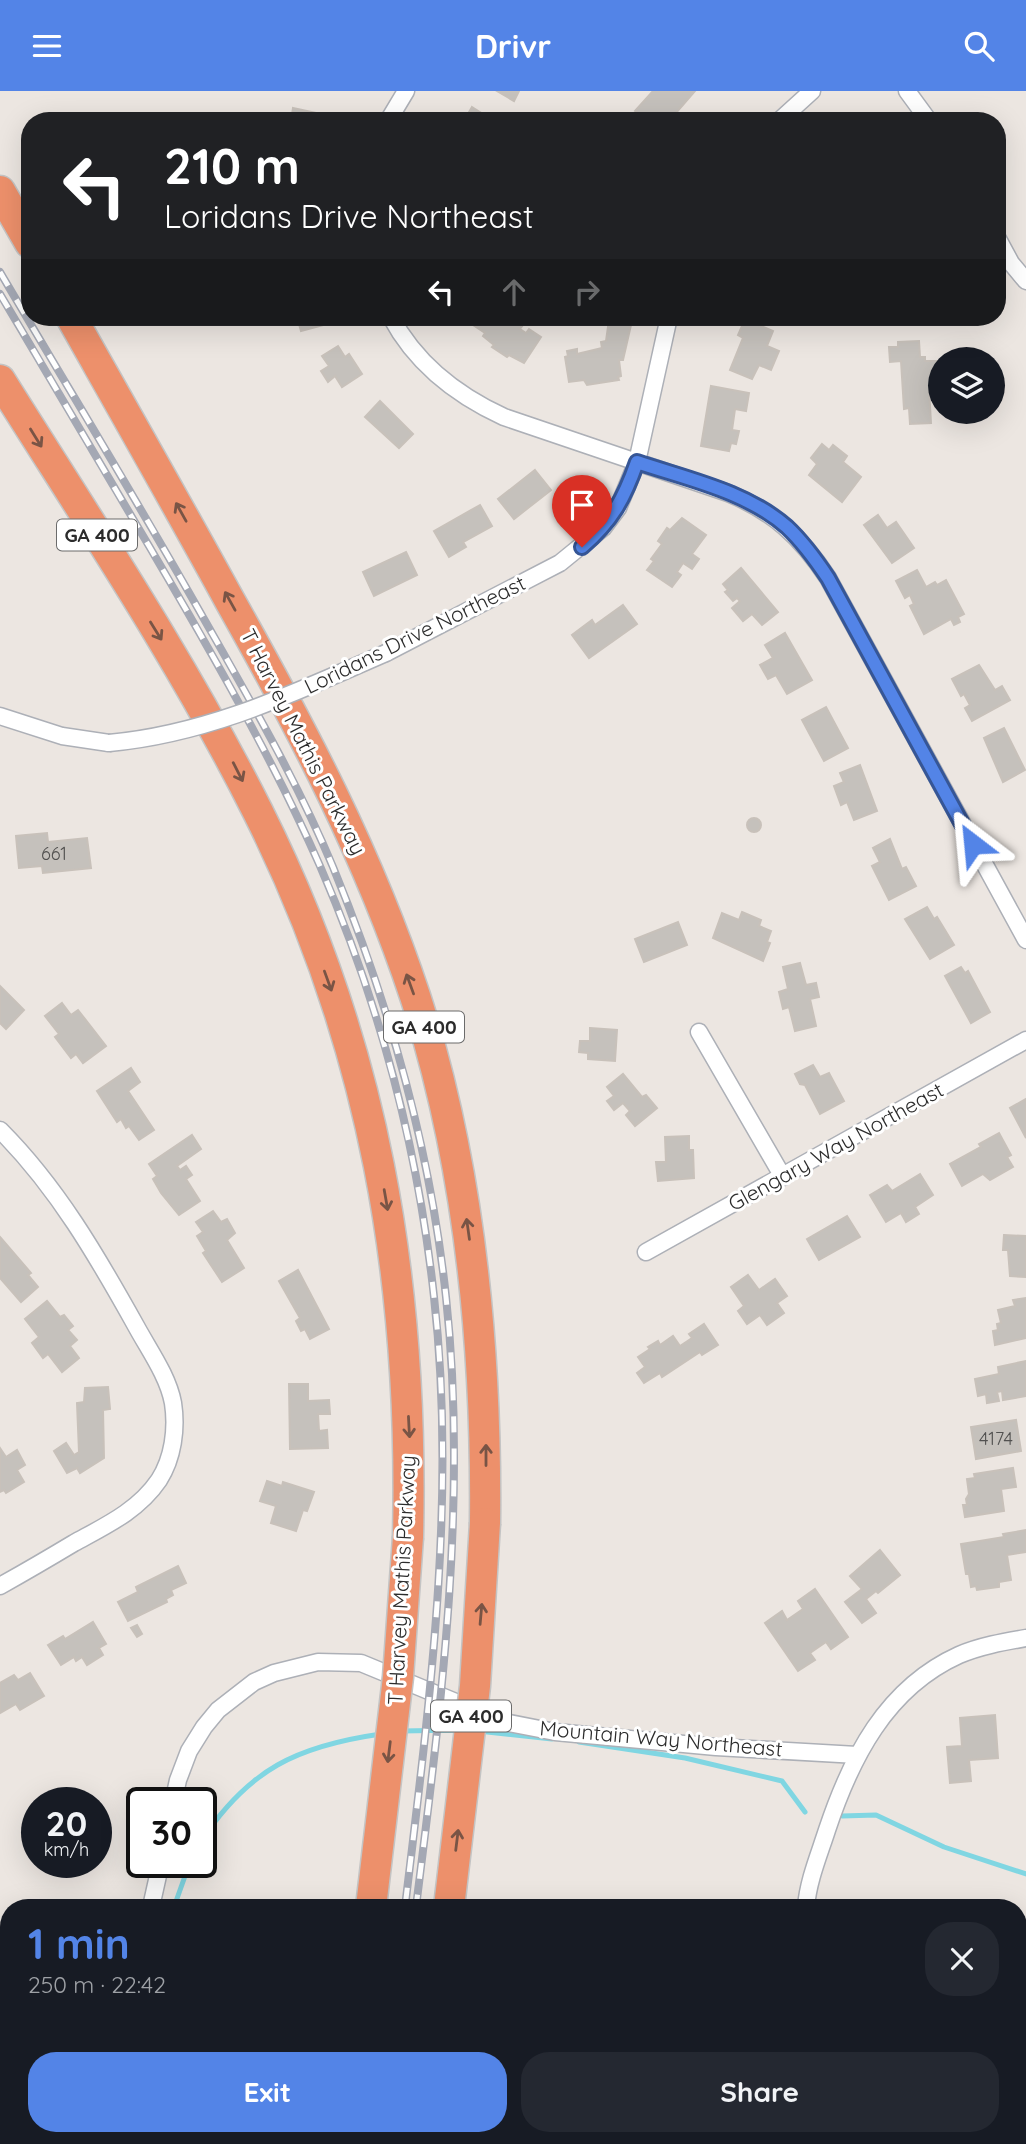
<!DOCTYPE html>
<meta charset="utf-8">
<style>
:root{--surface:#171b24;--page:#242831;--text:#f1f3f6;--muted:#9ea1a6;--accent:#5384e7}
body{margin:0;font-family:Quicksand,sans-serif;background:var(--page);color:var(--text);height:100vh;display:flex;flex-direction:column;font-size:26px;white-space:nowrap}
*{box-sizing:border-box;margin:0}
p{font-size:23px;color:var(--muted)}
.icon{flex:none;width:38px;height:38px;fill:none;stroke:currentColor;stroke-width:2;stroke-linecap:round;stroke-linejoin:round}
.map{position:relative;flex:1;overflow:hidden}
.panel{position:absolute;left:0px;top:1808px;width:1027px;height:247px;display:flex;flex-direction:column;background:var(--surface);border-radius:28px 28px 0 0;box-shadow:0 7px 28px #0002}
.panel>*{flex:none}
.banner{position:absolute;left:21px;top:21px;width:985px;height:214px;border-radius:28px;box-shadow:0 7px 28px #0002;background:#202124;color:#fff;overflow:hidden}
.buttons{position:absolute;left:928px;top:256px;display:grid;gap:14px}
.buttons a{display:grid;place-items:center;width:77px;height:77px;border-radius:50%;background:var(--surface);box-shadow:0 7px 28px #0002;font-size:35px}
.speed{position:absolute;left:21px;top:1696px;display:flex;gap:14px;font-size:35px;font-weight:700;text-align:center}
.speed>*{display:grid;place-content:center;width:91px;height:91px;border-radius:50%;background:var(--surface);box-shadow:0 7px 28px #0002;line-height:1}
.speed small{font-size:18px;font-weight:400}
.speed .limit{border:4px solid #111;border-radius:10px;background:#fff;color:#111}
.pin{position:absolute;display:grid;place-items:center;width:60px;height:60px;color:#fff;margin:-72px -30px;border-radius:50% 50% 50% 0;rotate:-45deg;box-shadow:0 0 7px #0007}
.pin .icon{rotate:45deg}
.me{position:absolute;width:77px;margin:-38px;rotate:331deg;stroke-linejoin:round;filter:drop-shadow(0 0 5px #0008)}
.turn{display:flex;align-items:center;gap:24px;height:147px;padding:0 28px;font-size:32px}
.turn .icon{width:91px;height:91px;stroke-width:2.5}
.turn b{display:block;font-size:49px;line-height:60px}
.lanes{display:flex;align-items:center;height:66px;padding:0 28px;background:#0003;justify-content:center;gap:35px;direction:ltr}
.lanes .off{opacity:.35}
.round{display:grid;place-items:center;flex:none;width:74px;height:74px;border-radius:28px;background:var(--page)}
.summary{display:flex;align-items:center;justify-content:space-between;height:119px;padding:0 28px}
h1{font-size:42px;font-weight:700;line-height:52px;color:var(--accent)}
.action{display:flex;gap:14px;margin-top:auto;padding:14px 28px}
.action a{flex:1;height:80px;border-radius:28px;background:var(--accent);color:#fff;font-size:28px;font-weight:700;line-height:80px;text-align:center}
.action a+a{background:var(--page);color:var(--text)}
header{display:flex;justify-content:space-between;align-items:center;height:91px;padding:0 28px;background:var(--accent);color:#fff;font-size:32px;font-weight:700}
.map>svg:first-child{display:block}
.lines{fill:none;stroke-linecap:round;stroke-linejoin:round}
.stream{stroke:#80d6e2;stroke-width:5}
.building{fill:#c5c1bc;stroke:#c8c1ba;stroke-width:2}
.minor-casing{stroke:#adb0b7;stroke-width:19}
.motorway-casing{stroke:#c4c4c4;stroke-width:33}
.minor{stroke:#fff;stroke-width:16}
.motorway{stroke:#ed906b;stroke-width:30}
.rail-casing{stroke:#a4a8b4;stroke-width:8}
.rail{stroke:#fff;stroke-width:5;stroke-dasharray:16;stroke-linecap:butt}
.minor-bridge-casing{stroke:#adb0b7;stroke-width:19;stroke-linecap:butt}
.motorway-bridge-casing{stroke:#c4c4c4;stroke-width:33;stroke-linecap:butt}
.minor-bridge{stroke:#fff;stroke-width:16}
.motorway-bridge{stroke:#ed906b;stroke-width:30}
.oneway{stroke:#795445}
.route-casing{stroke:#365696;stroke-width:18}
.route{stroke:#5384e7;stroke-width:12}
.labels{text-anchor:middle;stroke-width:6;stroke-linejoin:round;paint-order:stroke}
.number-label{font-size:18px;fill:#525150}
.shield{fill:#fff;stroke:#6b6b6b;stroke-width:2}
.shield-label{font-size:19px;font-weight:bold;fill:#2c2c2c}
.street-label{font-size:21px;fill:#2c2c2c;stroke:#fff}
</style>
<header><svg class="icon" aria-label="menu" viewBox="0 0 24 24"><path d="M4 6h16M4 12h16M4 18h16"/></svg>Drivr<svg class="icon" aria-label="search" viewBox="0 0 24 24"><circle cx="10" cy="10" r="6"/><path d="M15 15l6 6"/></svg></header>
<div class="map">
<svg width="1026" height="2053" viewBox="0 0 1026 2053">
<rect width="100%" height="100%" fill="#ece6e1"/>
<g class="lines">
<g class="stream">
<polyline points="401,1640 461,1639"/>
<polyline points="478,1640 552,1648"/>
<polyline points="579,1651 685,1667 782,1690 805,1721"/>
<polyline points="842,1725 876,1724 944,1756 1026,1783"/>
<path d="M201,1750C249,1678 297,1655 381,1643"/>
<polyline points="174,1816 190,1771"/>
<polyline points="0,1965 9,1964"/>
</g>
</g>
<g class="building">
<polygon points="497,0 519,0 514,10"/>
<polygon points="653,0 695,0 669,30 646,30 635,20"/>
<polygon points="472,16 494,30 464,30"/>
<polygon points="293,17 321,23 319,30 291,30"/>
<polygon points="297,226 325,226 327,233 301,240"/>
<polygon points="478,226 501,226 507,230 510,226 520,226 526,230 520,238 526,242 529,238 541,246 524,272 509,264 507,266 492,256 494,254 483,245 485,242 473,234"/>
<polygon points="745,228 773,240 767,255 779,260 771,279 759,274 752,288 730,279 743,247 738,244"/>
<polygon points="609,229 631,234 623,269 619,269 621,285 618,286 619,289 587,294 584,289 569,291 565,266 568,265 567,260 577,258 577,263 602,257 601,251 606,250"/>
<polygon points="919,250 920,266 925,266 925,270 937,270 938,296 929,297 931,332 910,333 909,317 904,318 901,270 890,271 889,256 898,256 898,251"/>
<polygon points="338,255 345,266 349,263 362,283 342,296 335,285 328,291 321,280 329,275 322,265"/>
<polygon points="711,295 749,302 746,320 735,318 732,339 739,340 736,353 731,352 729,360 701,355"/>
<polygon points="380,310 413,343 399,357 365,326"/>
<polygon points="822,353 829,359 833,354 847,365 843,371 861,386 842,411 809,384 817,373 811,367"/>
<polygon points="535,379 551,399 514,428 498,408"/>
<polygon points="480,414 492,435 463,451 466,456 449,466 434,440"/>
<polygon points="878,424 887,437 896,431 914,457 892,472 864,434"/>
<polygon points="682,427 706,444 692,463 699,468 692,478 683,472 677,481 681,484 672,496 647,479 654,470 651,468 662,453 658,450 667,437 670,439"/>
<polygon points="406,461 417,484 374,505 363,481"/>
<polygon points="741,477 778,521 762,534 752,523 743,530 732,517 740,510 737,507 733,510 725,501 728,499 723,493"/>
<polygon points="917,479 926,496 935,491 937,494 946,489 964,523 958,526 960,531 954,534 951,528 924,543 910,515 914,513 910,504 905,507 896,490"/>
<polygon points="623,514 637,533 589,567 572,544 592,529 595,534"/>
<polygon points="785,542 812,589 787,603 776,584 768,588 760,574 773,567 765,554"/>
<polygon points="979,574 995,599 1002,595 1010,609 972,630 965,617 970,614 964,603 961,605 952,588"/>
<polygon points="826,616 848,657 824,670 802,629"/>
<polygon points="1004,637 1025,679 1003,691 984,647"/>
<polygon points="860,674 877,720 854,729 847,711 841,714 834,695 844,691 840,682"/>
<circle cx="754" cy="734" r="7"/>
<polygon points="47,742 48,751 87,747 91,777 43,782 42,775 19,777 16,745"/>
<polygon points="890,748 902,778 906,776 916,795 889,809 872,775 880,771 873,757"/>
<polygon points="927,816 934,828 937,826 954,854 930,868 905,828"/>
<polygon points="742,821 761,829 759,835 771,840 767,851 770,852 763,870 713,847 722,822 739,829"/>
<polygon points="678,831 687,854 644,871 635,848"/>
<polygon points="800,872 806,894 816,892 819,906 810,908 816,935 795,940 789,916 783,918 779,901 788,898 783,876"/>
<polygon points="961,876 965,882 968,880 990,921 971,932 945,885"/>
<polygon points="0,895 24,919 6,938 0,932"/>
<polygon points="62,912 71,924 78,919 106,955 83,972 76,963 71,967 55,946 59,943 45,925"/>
<polygon points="590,937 617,939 615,970 588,968 588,962 579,961 580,950 590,950"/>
<polygon points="813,974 820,986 829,982 844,1010 820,1023 805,994 800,993 795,983"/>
<polygon points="131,977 140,991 128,1000 154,1039 139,1049 129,1035 126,1037 121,1028 117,1031 97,1000"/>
<polygon points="623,983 642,1006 646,1004 657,1017 635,1035 626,1024 630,1020 623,1012 614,1019 607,1010 614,1005 607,996"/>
<polygon points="1026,1008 1026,1047 1010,1017"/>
<polygon points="999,1042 1011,1064 1007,1066 1013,1076 990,1089 983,1083 962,1095 950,1073 981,1056 979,1053"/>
<polygon points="192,1044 201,1058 177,1075 180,1079 186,1075 192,1084 186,1088 200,1110 179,1124 161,1102 153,1088 157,1085 149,1073"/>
<polygon points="689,1045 689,1059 693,1059 694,1087 658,1090 656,1071 666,1071 665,1046"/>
<polygon points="920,1083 933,1104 915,1116 919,1123 906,1131 901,1122 886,1131 870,1104 887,1094 892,1100"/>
<polygon points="213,1120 221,1131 227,1128 235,1142 227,1149 244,1177 222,1191 203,1162 206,1160 197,1145 203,1141 196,1131"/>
<polygon points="847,1125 860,1146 819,1169 807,1148"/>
<polygon points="1004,1144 1026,1145 1026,1186 1010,1185 1008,1159 1003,1159"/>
<polygon points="0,1146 31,1182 28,1184 38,1196 21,1211 0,1187"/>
<polygon points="298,1179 329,1238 310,1248 305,1238 301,1240 296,1230 300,1227 279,1190"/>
<polygon points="748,1184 759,1199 775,1188 787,1205 777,1212 784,1222 767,1234 760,1224 747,1233 738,1220 744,1215 731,1196"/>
<polygon points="1026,1207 1026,1247 995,1254 993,1240 998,1239 997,1233 1001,1232 998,1219 1015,1215 1013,1209"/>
<polygon points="47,1210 60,1226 64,1224 73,1235 68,1239 77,1249 70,1255 79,1267 62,1281 48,1263 43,1267 32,1252 39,1246 25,1228"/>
<polygon points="704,1233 718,1254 702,1264 700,1261 662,1286 660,1282 644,1292 637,1282 645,1276 638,1266 650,1258 648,1256 658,1250 660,1254 673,1245 680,1255 692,1247 689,1243"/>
<polygon points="1026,1270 1026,1305 1003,1309 1002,1300 997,1301 999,1310 987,1312 986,1303 978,1305 975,1288 999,1283 998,1276"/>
<polygon points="289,1293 308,1293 308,1310 329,1309 330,1323 318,1323 319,1340 327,1339 328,1357 290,1358"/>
<polygon points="108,1296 110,1318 103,1319 104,1367 80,1382 77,1377 67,1382 54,1360 66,1352 74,1364 79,1361 77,1312 84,1311 85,1297"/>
<polygon points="1016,1329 1021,1360 976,1368 971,1336"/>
<polygon points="0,1357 6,1366 17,1359 25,1374 17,1379 24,1391 6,1402 4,1399 0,1401"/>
<polygon points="1013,1377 1016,1396 1001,1398 1004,1420 965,1426 963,1414 967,1414 966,1408 969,1403 967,1388 975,1387 974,1383"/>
<polygon points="267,1390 282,1395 283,1391 314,1401 307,1420 303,1419 296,1440 271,1432 276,1415 260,1410"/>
<polygon points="1026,1439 1026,1461 1007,1464 1011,1489 999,1491 999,1496 977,1499 976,1495 971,1496 969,1483 966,1483 961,1453 1004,1446 1003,1443"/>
<polygon points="880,1459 900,1484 878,1502 876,1500 866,1508 876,1522 862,1532 845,1511 862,1498 850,1485"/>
<polygon points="178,1475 186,1492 171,1499 173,1504 166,1508 167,1511 128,1530 118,1511 138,1501 136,1496"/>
<polygon points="815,1498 848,1546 831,1558 826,1551 810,1562 815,1569 798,1580 765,1532 782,1520 787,1529 803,1518 798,1510"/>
<polygon points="93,1531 106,1553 99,1557 103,1564 87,1574 82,1566 76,1570 74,1566 61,1574 48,1554 63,1545 65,1548"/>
<polygon points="137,1534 142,1543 137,1546 131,1537"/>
<polygon points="30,1582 44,1605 20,1619 16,1613 0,1622 0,1592 14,1584 18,1589"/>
<polygon points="995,1624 998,1667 969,1669 971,1690 950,1692 947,1656 962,1655 960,1627"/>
<polygon points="4,2032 9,2034 9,2046 16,2046 12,2053 0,2050 0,2038"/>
<polygon points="56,2046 77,2046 79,2053 58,2053"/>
<polygon points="786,2046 811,2046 798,2053 790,2053"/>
<polygon points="831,2046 835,2053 820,2053"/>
</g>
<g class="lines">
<g class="minor-casing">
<g id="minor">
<polyline points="907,0 929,30"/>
<polyline points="388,30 406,0"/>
<polyline points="779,30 812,0"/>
<polyline points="998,148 1011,172 1026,190"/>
<path d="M391,226C416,273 456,304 504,326L728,402C774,421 801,446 828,487L1026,849"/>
<polyline points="386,562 560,472 603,437 618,417 637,371 669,226"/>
<polyline points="0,625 62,645 109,652"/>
<polyline points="699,941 783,1086"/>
<path d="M0,1039C57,1096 97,1165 136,1235C149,1259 168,1285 173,1312C177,1338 173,1367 159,1389C138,1420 105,1435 74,1452C49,1467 25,1481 0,1495"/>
<polyline points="646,1161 1026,949"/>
<polyline points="173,1712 178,1689 189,1660 204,1636 218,1619 254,1591 274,1582 318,1571 361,1572 504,1631 555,1641 716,1656 857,1664"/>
<polyline points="151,1816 161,1771"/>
<path d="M806,1816C808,1790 819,1764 827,1739C851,1667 886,1597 959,1564C980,1555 1003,1551 1026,1547"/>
<polyline points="0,1934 9,1934"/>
<polyline points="1018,1980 1026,1984"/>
<polyline points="904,2046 908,2053"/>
</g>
</g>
<g class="motorway-casing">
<g id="motorway">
<polyline points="0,100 30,152"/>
<path d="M71,226C124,320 178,415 230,510C303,640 368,763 415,905C470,1075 487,1254 485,1432"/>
<path d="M0,289C89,431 183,571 258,721C374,953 414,1189 408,1446"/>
<polyline points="344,2053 345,2046"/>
<polyline points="422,2053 422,2046"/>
</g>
</g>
<use href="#minor" class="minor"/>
<use href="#motorway" class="motorway"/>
<g class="rail-casing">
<g id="rail">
<path d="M0,181C68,297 138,411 204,528C250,609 297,690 333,776C390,915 430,1057 446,1206C468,1410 441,1615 416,1816"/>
<path d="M0,203C50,287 99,371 149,455C210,559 271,664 320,775C379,911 418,1058 434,1206C457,1410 429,1615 405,1816"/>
<polyline points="377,2053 378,2046"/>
<polyline points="389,2053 389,2046"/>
</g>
</g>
<use href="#rail" class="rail"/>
<g class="minor-bridge-casing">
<path id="minor-bridge" d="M109,652C209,643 296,601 386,562"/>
</g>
<g class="motorway-bridge-casing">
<g id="motorway-bridge">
<polyline points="371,1816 398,1586 408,1446"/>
<polyline points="449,1816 475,1595 485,1432"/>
</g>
</g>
<use href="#minor-bridge" class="minor-bridge"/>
<use href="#motorway-bridge" class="motorway-bridge"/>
</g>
<defs><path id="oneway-shaft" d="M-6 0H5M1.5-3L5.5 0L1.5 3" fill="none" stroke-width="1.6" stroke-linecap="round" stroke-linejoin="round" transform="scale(1.75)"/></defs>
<g class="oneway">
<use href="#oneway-shaft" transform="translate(36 347) rotate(58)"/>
<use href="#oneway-shaft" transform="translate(181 421) rotate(-119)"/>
<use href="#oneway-shaft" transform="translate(230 510) rotate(-119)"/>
<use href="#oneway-shaft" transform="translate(156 540) rotate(58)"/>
<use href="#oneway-shaft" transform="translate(238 681) rotate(63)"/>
<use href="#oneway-shaft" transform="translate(328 890) rotate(70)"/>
<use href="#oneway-shaft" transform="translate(410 893) rotate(-110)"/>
<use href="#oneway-shaft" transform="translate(386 1109) rotate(80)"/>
<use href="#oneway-shaft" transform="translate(468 1138) rotate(-98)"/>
<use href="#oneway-shaft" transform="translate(409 1336) rotate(87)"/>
<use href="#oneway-shaft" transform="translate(486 1364) rotate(-90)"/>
<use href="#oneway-shaft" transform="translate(481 1523) rotate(-85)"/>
<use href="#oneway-shaft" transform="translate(389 1661) rotate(97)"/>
<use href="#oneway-shaft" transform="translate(457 1749) rotate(-83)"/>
</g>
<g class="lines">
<g class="route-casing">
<path id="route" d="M582,456C612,430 624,408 637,371C687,388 746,400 787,436C803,451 816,469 828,487L973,753"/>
</g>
<use href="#route" class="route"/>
</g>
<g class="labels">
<g class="number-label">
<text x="54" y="769">661</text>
<text x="996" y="1354">4174</text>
</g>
<g class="shield">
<rect x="57" y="428.5" width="80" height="31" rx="5"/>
<rect x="384" y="920.5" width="80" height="31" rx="5"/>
<rect x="431" y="1609.5" width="80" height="31" rx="5"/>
</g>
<g class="shield-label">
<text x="97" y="451">GA 400</text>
<text x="424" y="943">GA 400</text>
<text x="471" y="1632">GA 400</text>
</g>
<g class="street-label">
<text transform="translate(415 544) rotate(-26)" y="7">Loridans Drive Northeast</text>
<text transform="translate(303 651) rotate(63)" y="7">T Harvey Mathis Parkway</text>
<text transform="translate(836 1056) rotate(-29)" y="7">Glengary Way Northeast</text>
<text transform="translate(402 1489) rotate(-87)" y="7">T Harvey Mathis Parkway</text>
<text transform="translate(661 1648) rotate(5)" y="7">Mountain Way Northeast</text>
</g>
</g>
</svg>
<div class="buttons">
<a><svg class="icon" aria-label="layers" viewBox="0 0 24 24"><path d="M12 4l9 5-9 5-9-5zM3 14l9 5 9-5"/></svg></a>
</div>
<div class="speed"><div>20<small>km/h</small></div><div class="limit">30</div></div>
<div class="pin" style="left:582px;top:456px;background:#d93025"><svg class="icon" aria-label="arrive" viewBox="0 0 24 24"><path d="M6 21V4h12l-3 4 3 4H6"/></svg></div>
<svg class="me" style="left:973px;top:753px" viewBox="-20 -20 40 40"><path d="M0-17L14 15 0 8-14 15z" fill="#5384e7" stroke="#fff" stroke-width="4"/></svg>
<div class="banner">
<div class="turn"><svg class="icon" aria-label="left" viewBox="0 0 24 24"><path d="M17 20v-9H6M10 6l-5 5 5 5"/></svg><div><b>210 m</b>Loridans Drive Northeast</div></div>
<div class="lanes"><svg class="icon" aria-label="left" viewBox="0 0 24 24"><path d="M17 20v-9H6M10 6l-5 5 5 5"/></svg><svg class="icon off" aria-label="ahead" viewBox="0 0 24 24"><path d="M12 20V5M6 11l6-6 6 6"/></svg><svg class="icon off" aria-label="right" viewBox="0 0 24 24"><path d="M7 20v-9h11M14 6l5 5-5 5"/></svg></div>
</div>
<section class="panel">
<div class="summary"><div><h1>1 min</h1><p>250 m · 22:42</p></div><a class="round"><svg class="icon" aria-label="close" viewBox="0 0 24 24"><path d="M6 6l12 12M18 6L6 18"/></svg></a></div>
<div class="action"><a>Exit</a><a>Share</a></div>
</section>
</div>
